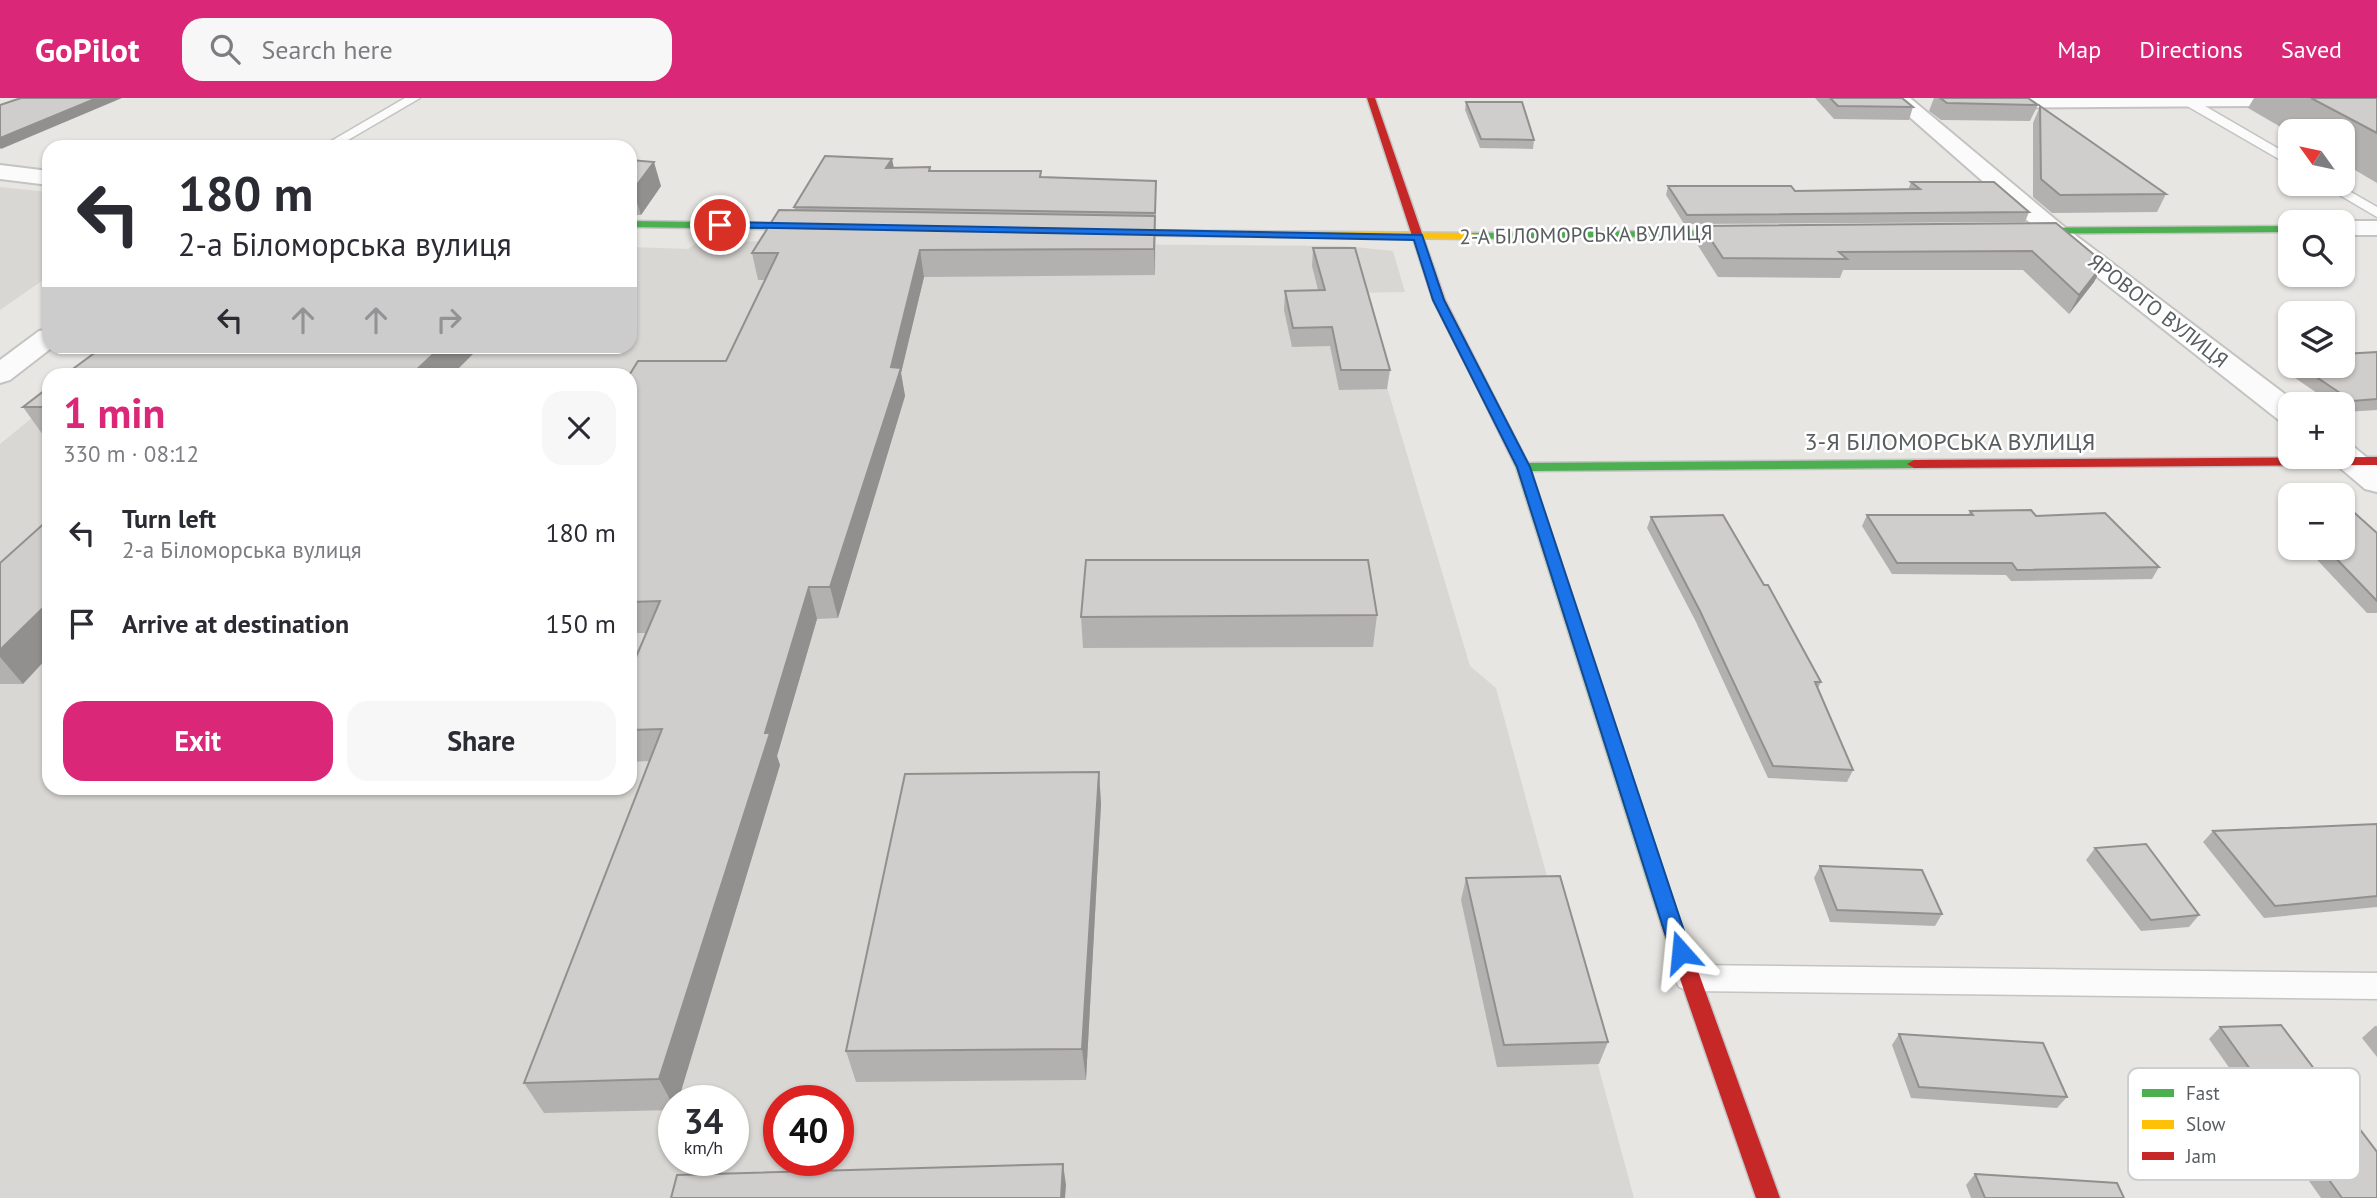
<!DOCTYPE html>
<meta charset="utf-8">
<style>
:root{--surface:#fff;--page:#f7f7f7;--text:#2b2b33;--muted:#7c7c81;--accent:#db2777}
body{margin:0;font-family:"PT Sans",sans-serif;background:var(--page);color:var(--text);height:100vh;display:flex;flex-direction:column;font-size:26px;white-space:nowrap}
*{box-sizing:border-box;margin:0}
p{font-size:23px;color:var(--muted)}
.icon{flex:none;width:38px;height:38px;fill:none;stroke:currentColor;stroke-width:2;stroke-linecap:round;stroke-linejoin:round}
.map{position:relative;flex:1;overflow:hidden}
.details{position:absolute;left:42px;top:270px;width:595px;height:427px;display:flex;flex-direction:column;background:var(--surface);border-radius:21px;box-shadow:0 2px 5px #0004}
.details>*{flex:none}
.guide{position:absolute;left:42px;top:42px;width:595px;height:214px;border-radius:21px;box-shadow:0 2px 5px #0004;background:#fff;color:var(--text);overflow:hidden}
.needle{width:46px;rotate:303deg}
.fabs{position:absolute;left:2278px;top:21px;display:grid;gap:14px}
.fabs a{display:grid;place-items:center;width:77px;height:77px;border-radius:14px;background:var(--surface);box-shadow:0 2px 5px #0004;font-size:35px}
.speed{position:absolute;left:658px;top:987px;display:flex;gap:14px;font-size:35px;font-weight:700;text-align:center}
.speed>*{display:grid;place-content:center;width:91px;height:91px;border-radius:50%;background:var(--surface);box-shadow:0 2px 5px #0004;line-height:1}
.speed small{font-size:18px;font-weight:400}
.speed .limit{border:10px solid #d22;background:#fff;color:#111}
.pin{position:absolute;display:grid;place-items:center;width:60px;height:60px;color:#fff;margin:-30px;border:4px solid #fff;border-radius:50%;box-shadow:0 2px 7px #0007}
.me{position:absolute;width:77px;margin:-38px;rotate:342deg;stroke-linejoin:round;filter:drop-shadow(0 0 5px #0008)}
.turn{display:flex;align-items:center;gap:24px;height:147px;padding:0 21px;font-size:32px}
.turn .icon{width:91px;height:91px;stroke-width:2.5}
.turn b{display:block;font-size:49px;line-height:60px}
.lanes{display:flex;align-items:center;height:66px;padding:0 21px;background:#0003;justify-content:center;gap:35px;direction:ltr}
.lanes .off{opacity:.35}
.round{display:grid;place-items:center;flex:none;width:74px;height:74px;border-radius:21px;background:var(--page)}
.headline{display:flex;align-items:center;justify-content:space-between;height:119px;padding:0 21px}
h1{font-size:42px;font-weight:800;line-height:52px;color:var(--accent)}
.cta{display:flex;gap:14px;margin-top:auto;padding:14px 21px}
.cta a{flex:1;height:80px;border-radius:21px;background:var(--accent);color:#fff;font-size:28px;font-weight:800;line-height:80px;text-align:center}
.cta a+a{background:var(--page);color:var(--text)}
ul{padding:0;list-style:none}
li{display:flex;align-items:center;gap:21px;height:91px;padding:0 21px}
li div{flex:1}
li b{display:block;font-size:26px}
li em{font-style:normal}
header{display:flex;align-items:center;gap:42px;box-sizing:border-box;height:98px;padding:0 35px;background:var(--accent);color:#fff}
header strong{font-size:33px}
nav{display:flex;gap:38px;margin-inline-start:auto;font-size:24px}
.search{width:490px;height:63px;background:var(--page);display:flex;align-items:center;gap:18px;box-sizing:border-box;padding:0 24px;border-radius:21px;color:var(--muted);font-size:26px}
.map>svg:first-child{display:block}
.industrial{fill:#d9d7d3;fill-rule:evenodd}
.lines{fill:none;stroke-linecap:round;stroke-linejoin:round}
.lane-casing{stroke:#c3c3c2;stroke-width:3}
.street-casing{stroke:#c3c3c2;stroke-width:4}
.fast-casing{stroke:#c4c4c4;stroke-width:3}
.slow-casing{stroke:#c4c4c4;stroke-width:3}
.jam-casing{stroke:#c4c4c4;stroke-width:3}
.lane{fill:#fcfbfb;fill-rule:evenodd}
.street{fill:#fcfbfb;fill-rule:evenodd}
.fast{fill:#4caf50;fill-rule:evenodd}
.slow{fill:#ffc107;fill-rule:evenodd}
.jam{fill:#c62828;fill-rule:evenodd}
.wall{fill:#b3b1af}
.shaded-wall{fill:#92908f}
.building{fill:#d0cecc;stroke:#92908f;stroke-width:2}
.route{fill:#1a73e8;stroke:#114b97;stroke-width:2}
.labels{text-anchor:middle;stroke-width:5;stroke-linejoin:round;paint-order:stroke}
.far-street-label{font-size:21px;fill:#585d60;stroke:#fff}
.street-label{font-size:24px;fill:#585d60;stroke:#fff}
.key{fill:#fff;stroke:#cdcecf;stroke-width:2}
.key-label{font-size:19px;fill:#585d60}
</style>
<header>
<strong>GoPilot</strong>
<div class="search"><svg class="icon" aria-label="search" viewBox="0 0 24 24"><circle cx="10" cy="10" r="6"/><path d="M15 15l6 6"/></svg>Search here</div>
<nav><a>Map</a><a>Directions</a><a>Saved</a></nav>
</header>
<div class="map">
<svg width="2377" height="1100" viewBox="0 0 2377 1100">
<rect width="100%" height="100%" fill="#e8e6e2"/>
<g class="industrial">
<polygon points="0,89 49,94 49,178 0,212"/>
<path d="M699,143L1345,148L1393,153L1405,194L1359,195L1470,568L1496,590L1634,1100H0V346L49,306V690H630V276H85L119,249L630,248V149L688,151ZM674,1003H733V1062H674ZM779,1003H838V1062H779Z"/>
</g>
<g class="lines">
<g class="lane-casing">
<g id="lane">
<polygon points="405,0 420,0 336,49 321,49"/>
<polygon points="2181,0 2191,0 2291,58 2291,68 2182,5"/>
<polygon points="2321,86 2337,86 2377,109 2377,119"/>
<polygon points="1689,867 2377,875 2377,901 1689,893 1679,889 1674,880 1679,871"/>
</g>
</g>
<g class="street-casing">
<g id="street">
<polygon points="1888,0 1910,0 2062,127 2298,306 2291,306 2291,325 2280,323 2044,137"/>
<polygon points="1973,0 2377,0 2377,7 1980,10 1973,8 1970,4"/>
<polygon points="0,67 49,73 49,87 0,81"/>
<polygon points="2343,123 2377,123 2377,137 2343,137 2343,124 2337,124"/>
<polygon points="49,231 49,248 54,248 10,282 0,285 0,262 39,233"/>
<polygon points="2343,346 2354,349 2377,368 2377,394 2365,391 2332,363 2329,359 2343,359"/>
</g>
</g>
<g class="fast-casing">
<g id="fast">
<polygon points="630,123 820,126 825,129 820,132 630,129"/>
<polygon points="2291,128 2291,134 2011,136 2006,133 2011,130"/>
<polygon points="1751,132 1756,135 1755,137 1471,141 1466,138 1471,135"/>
<polygon points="1483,285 1489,289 1528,365 1914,362 1921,366 1914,370 1531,373 1681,826 1678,832 1671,834 1664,832 1661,826 1516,369 1477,289"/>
</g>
</g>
<g class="slow-casing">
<polygon id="slow" points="1097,132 1471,135 1476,138 1471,141 1101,137 1097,136"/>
</g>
<g class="jam-casing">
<g id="jam">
<polygon points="1367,0 1375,0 1445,202 1489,289 1487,292 1483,293 1477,289 1433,202"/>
<polygon points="2377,359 2377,367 1914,370 1907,366 1914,362"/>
<polygon points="1671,818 1678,820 1681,826 1780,1100 1756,1100 1661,826 1664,820"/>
</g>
</g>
<use href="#lane" class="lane"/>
<use href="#street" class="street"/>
<use href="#fast" class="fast"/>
<use href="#slow" class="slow"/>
<use href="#jam" class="jam"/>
</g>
<g class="wall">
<polygon points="1815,0 1902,0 1913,9 1909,22 1834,21"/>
<polygon points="1934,0 2028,0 2038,7 2030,23 1941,22 1929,13"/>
<polygon points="2254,0 2377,0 2377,85 2343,65 2343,33 2291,33 2291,35 2248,10"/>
<polygon points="1466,4 1534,42 1533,51 1480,50 1465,12"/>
<polygon points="2040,8 2166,96 2157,114 2052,115 2033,99 2033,25"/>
<polygon points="630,62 661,88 641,117 630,117"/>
<polygon points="930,69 931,73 1042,79 1156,83 1155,177 924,179 901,275 905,298 838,520 817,521 777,658 780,667 678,1003 674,1003 674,1012 544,1015 524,985 649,663 630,664 630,573 647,535 630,535 630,276 726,263 765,182 758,182 752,155 795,113 794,109 894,70"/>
<polygon points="1911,84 2029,114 2025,124 1684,126 1666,97 1668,88 1795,93 1908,92"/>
<polygon points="2056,125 2104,165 2094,184 2069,216 2023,172 1843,172 1840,180 1718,179 1697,146 1702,128"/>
<polygon points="1313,150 1390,272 1387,291 1339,292 1330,248 1292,249 1284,212 1285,193 1318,192 1312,168"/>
<polygon points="2377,254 2377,312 2344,314 2343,306 2333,306 2279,269 2286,258 2291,258 2291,268 2343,268"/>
<polygon points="49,289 49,337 43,337 23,309"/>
<polygon points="2286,408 2291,408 2291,433 2278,420"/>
<polygon points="1970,413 2036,418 2159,469 2152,481 2011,483 2006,477 1892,476 1862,428 1867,417 1968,417"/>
<polygon points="1651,419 1821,584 1818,590 1853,672 1847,684 1768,680 1696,524 1647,430"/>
<polygon points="2377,435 2377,515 2367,515 2306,450 2343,450"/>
<polygon points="0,465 23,586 0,586"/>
<polygon points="1377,517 1373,549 1083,550 1081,519"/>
<polygon points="1099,674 1101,706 1086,982 856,984 846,953"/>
<polygon points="2377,726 2377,809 2264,820 2203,744 2213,733"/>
<polygon points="2095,750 2199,817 2189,829 2141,833 2086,762"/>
<polygon points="1820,768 1942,816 1935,828 1830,824 1814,780"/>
<polygon points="1466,780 1608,944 1599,966 1497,969 1461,802"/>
<polygon points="2375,928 2377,928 2377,959 2362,940"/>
<polygon points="2220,929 2377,1100 2321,1100 2209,941"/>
<polygon points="1899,936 2067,999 2057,1010 1911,1000 1892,947"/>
<polygon points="1975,1076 2124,1100 1971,1100 1966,1087"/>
</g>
<g class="shaded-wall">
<polygon points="97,0 122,0 1,51 0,50 0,40"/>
<polygon points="892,61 894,70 886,70"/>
<polygon points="654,64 661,88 641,117 633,92"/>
<polygon points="1155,118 1155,177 1154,151"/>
<polygon points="920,152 924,179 901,275 905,298 838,520 830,489 891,269"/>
<polygon points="2104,165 2094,184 2069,216 2079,197"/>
<polygon points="442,248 481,248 453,276 412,276"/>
<polygon points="809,489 817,521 777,658 780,667 678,1003 674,1003 674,1009 659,981"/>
<polygon points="49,504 49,558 23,586 0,559 0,552"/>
<polygon points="1099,674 1101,706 1086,982 1082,951"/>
<polygon points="1063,1066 1066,1087 1065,1100 1061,1100"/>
</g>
<g class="building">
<polygon points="21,0 97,0 0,40 0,7"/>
<polygon points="1830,0 1902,0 1913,9 1838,8"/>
<polygon points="1940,0 2028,0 2038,7 1947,5"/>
<polygon points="2311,0 2377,0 2377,35"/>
<polygon points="1466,4 1522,4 1534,42 1481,41"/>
<polygon points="2040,8 2166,96 2060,97 2041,81"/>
<polygon points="459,46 488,49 455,49"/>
<polygon points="825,58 892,61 886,70 930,69 929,73 1041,73 1040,79 1156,83 1155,115 794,109"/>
<polygon points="630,62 654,64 633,92 630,92"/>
<polygon points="1911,84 1994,84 2029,114 1687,117 1668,88 1791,88 1795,93 1920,91"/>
<polygon points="779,112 1155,118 1154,151 920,152 891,269 901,270 830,489 809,489 765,635 770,635 659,981 524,985 662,631 630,632 630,573 660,503 630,504 630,276 638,263 726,263 778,155 752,155"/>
<polygon points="2056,125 2104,165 2079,197 2032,153 1839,154 1847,161 1723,160 1702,128"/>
<polygon points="1313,150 1355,150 1390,272 1341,272 1332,229 1293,230 1285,193 1325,192"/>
<polygon points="104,248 442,248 412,276 66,276"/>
<polygon points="2377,254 2377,301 2352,303 2300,268 2343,268 2343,256"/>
<polygon points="49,289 49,309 23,309"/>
<polygon points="2343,409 2348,409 2377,435 2377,503 2326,450 2343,450"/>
<polygon points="2031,412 2036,418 2105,415 2159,469 2017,472 2012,465 1897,465 1867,417 1973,417 1970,413"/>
<polygon points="1723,417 1764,487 1768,487 1821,584 1815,584 1853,672 1773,668 1700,513 1651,419"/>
<polygon points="49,421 49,504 0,552 0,465"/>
<polygon points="1086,462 1368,462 1377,517 1081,519"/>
<polygon points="1099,674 1082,951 846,953 905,676"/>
<polygon points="2377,726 2377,798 2275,808 2213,733"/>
<polygon points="2146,746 2199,817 2151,822 2095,750"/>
<polygon points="1820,768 1922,772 1942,816 1837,812"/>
<polygon points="1560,778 1608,944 1504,947 1466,780"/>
<polygon points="2281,927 2377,1054 2377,1100 2342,1100 2220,929"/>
<polygon points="1899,936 2043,945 2067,999 1919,989"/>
<polygon points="1063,1066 1061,1100 671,1100 677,1077"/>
<polygon points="1975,1076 2117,1085 2124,1100 1985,1100"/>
</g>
<polygon class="route" points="720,124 1422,137 1444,202 1530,369 1691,854 1688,860 1681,863 1674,860 1671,854 1517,369 1433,202 1414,142 716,129 715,127"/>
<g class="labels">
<g class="far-street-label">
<text transform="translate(1586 137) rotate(-1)" y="7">2-А БІЛОМОРСЬКА ВУЛИЦЯ</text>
<text transform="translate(2158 213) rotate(38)" y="7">ЯРОВОГО ВУЛИЦЯ</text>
</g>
<g class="street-label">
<text x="1950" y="352">3-Я БІЛОМОРСЬКА ВУЛИЦЯ</text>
</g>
</g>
<rect x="2128" y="970" width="232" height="112" rx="10" class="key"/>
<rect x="2142" y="991" width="32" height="8" fill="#4caf50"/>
<rect x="2142" y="1022" width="32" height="9" fill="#ffc107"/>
<rect x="2142" y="1054" width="32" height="8" fill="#c62828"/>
<g class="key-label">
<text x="2186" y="1002">Fast</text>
<text x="2186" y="1033">Slow</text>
<text x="2186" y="1065">Jam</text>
</g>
</svg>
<div class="fabs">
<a><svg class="needle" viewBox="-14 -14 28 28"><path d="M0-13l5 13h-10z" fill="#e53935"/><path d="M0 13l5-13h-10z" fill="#7c7c81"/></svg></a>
<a><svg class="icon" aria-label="search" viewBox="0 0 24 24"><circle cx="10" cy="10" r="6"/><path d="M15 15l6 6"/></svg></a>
<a><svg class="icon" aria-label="layers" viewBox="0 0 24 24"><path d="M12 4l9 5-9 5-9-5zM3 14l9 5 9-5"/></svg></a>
<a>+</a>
<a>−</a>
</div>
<div class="speed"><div>34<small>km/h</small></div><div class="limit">40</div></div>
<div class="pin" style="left:720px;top:127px;background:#d93025"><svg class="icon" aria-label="arrive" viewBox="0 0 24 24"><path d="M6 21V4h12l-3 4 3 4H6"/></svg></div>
<svg class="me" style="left:1681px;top:854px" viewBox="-20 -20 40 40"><path d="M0-17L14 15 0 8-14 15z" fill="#1a73e8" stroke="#fff" stroke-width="4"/></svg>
<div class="guide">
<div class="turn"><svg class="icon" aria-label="left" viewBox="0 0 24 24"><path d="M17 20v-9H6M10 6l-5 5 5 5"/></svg><div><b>180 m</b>2-а Біломорська вулиця</div></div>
<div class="lanes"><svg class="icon" aria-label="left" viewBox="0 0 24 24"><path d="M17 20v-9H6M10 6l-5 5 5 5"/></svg><svg class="icon off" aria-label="ahead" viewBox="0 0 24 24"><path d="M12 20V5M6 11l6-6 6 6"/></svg><svg class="icon off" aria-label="ahead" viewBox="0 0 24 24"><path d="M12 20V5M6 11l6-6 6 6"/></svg><svg class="icon off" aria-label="right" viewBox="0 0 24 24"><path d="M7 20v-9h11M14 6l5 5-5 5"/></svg></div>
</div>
<section class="details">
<div class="headline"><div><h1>1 min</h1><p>330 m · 08:12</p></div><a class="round"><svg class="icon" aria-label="close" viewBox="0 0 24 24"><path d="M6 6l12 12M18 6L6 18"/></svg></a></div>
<ul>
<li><svg class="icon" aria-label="left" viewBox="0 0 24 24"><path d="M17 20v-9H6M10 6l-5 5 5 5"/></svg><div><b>Turn left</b><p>2-а Біломорська вулиця</p></div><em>180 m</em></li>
<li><svg class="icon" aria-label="arrive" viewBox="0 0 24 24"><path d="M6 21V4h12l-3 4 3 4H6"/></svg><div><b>Arrive at destination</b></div><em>150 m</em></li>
</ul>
<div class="cta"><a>Exit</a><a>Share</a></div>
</section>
</div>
